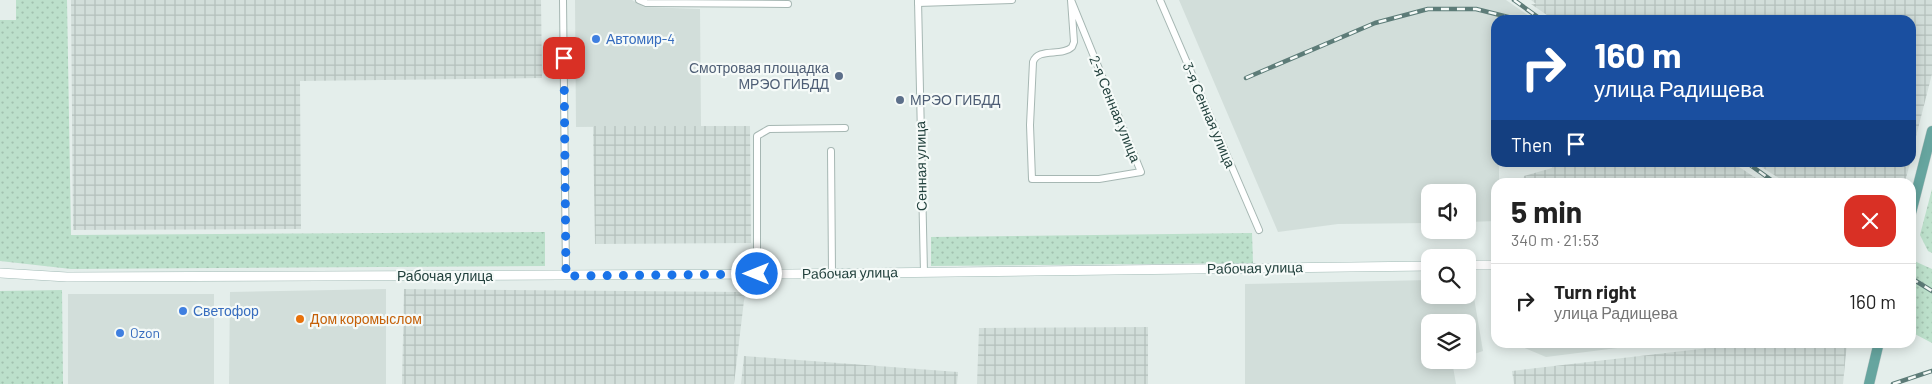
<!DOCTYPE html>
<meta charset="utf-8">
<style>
:root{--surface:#fff;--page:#f6f6f6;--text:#222;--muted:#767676;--line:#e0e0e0}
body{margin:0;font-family:Barlow,sans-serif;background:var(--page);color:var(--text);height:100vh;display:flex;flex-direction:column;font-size:19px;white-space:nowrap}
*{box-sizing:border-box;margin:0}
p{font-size:16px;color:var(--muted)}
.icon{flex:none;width:28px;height:28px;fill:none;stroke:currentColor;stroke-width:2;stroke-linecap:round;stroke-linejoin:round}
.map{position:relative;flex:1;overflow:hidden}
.drawer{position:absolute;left:1491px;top:178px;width:425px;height:170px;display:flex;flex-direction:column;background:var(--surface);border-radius:15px;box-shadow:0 2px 12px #0003}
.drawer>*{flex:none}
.hud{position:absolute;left:1491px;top:15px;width:425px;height:152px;border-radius:15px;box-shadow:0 2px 12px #0003;background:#1a4fa0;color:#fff;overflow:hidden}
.buttons{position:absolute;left:1421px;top:184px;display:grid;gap:10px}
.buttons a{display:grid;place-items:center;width:55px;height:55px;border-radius:10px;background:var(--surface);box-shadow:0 2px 12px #0003;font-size:25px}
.pin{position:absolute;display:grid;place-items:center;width:42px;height:42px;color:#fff;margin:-21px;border-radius:10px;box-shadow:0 2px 8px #0006}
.me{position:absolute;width:55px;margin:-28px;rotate:270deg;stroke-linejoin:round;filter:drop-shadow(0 0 4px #0008)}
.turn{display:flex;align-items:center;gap:18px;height:105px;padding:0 20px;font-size:22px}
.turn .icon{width:65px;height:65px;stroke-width:2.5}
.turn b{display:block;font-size:35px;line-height:42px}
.then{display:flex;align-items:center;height:48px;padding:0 20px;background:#0003;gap:10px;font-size:19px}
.round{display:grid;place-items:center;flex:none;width:52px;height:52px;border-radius:15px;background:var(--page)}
.headline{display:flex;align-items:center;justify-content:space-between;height:85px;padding:0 20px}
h1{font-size:30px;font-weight:700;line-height:38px}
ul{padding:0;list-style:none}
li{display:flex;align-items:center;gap:15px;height:75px;padding:0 20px;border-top:1px solid var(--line)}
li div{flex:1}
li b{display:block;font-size:19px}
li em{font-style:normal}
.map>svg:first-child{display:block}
.built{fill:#d2deda}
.industrial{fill:url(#industrial-grid)}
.grass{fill:url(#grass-dots)}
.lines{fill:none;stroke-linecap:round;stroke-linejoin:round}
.street-casing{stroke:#a6b7b3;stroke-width:8}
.secondary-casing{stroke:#a1bab5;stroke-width:10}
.primary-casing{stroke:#c1cac9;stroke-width:11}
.street{stroke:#fff;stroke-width:6}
.secondary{stroke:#fff;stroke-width:9}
.primary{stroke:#66a59f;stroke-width:10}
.rail-casing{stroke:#5d7c78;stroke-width:4.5}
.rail{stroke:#f5faf8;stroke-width:2.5;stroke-dasharray:8;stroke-linecap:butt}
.route{stroke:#1a73e8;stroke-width:9;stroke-dasharray:0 16.2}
.shop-dot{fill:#3f7fe0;stroke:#f5faf8;stroke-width:2}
.service-dot{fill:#5c6f8a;stroke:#f5faf8;stroke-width:2}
.food-dot{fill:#e8710a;stroke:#f5faf8;stroke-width:2}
.labels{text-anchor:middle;stroke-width:4.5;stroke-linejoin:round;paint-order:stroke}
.shop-label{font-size:14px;fill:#366cbe;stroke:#f5faf8;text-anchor:start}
.service-label{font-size:14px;fill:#4e5e75;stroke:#f5faf8;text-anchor:end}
.street-label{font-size:14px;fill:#22413d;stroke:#f5faf8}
.food-label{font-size:14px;fill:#c56008;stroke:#f5faf8;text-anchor:start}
</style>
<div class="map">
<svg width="1932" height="384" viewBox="0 0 1932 384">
<defs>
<pattern id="industrial-grid" width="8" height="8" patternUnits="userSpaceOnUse" patternTransform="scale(1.25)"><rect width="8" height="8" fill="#d2deda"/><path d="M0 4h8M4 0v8" fill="none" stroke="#b4c0bc"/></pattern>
<pattern id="grass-dots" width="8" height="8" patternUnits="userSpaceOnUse" patternTransform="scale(1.25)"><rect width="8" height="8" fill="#bce0cb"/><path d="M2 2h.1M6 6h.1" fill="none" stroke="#a1c1af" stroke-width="1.8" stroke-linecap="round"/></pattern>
</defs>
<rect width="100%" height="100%" fill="#e4eeeb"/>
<g class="built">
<polygon points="575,0 632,0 644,7 700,9 701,126 576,127"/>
<polygon points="1179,0 1506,0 1535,20 1496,20 1496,162 1499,163 1499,182 1496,182 1496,221 1468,222 1468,192 1430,192 1430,223 1338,224 1278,232"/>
<polygon points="1430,280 1430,295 1468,295 1468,280 1471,280 1483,351 1468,356 1468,322 1430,322 1430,360 1454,360 1452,361 1456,384 1245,384 1245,284"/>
<polygon points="386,289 386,384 229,384 230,292"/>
<rect x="68" y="294" width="146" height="90"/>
<polygon points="1513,343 1657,343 1546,357"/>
</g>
<g class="industrial">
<polygon points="71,0 541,0 542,78 300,81 301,229 73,230"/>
<polygon points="1531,0 1932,0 1932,74 1911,156 1911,20 1554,20 1531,4 1536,4"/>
<polygon points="593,126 750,126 751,243 595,244"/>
<polygon points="1551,162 1733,163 1762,182 1523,182 1524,176 1552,168"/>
<polygon points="1755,163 1910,163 1905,182 1785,182"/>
<polygon points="404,289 745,292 734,384 402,384"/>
<polygon points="1148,327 1148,384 977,384 979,328"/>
<polygon points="1760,342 1847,343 1843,384 1514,384 1512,371"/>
<polygon points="744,356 958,372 957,384 741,384"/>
</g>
<g class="grass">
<polygon points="16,0 67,0 71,235 545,232 545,266 71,269 0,261 0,20 16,20"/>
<polygon points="1932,189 1932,253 1928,251 1920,235"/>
<polygon points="1252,233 1253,263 931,266 931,237"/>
<polygon points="1912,260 1932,269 1932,343 1911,332"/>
<polygon points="62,290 63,384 0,384 0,291"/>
</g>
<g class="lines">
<g class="street-casing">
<g id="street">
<polyline points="563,0 566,276"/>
<polyline points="639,0 646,3 788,4"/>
<polyline points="918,0 924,273"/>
<path d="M1071,0L1074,42L1072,47C1062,57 1038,47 1033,62L1030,125L1032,179H1099L1141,172L1071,0"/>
<polyline points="1160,0 1259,230"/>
<polyline points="918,3 1012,0"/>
<polyline points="831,151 832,273"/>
<polyline points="757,274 757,136 769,129 845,128"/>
</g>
</g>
<g class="secondary-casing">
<g id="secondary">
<polyline points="1468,265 1496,265"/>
<polyline points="0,273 67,277 791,274 1430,266"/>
</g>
</g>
<g class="primary-casing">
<g id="primary">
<polyline points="1911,213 1932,131"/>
<polyline points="1869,384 1879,342"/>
</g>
</g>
<use href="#street" class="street"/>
<use href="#secondary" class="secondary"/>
<use href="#primary" class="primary"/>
<g class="rail-casing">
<g id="rail">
<polyline points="1514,0 1542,20"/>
<polyline points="1246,78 1375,23 1428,9 1476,9 1520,20"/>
<polyline points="1746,162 1774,182"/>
<polyline points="1911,278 1932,291"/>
<polyline points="1893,384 1932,371"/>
</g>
</g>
<use href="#rail" class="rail"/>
</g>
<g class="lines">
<polyline class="route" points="564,58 566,276 757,274"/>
</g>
<g class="shop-dot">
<circle cx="596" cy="39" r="5"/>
<circle cx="183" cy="311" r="5"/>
<circle cx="120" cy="333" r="5"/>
</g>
<g class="service-dot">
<circle cx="839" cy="76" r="5"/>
<circle cx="900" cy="100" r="5"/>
</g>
<circle class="food-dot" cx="300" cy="319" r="5"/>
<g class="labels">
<g class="shop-label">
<text x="606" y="44">Автомир-4</text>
<text x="193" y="316">Светофор</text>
<text x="130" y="338">Ozon</text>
</g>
<g class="service-label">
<text x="829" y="73">Смотровая площадка<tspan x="829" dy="16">МРЭО ГИБДД</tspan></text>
<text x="910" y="105" text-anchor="start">МРЭО ГИБДД</text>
</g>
<g class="street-label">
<text transform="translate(1115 109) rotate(68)" y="5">2-я Сенная улица</text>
<text transform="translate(1209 115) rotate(67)" y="5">3-я Сенная улица</text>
<text transform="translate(921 166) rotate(-91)" y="5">Сенная улица</text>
<text transform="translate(1255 268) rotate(-1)" y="5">Рабочая улица</text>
<text transform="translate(850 273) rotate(-1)" y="5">Рабочая улица</text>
<text x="445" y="281">Рабочая улица</text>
</g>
<g class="food-label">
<text x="310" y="324">Дом коромыслом</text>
</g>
</g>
</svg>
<div class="buttons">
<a><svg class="icon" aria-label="sound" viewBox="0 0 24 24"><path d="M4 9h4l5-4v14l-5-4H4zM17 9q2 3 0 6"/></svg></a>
<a><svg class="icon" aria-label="search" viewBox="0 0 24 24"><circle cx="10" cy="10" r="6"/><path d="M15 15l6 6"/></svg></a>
<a><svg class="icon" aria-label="layers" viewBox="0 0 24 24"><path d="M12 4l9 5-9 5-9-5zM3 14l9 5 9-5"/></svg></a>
</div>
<div class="pin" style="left:564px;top:58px;background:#d93025"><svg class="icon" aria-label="arrive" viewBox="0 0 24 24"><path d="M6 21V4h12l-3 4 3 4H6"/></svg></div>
<svg class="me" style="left:757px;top:274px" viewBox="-20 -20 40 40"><circle r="17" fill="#1a73e8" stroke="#fff" stroke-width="3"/><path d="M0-11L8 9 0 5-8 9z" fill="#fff"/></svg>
<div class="hud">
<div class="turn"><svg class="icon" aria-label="right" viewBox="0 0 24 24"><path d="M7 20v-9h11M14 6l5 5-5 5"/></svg><div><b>160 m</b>улица Радищева</div></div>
<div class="then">Then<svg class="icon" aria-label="arrive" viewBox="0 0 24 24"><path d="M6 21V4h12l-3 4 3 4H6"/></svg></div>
</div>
<section class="drawer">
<div class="headline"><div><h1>5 min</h1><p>340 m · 21:53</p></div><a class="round" style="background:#d93025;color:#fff"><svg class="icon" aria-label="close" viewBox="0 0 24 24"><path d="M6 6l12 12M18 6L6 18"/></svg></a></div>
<ul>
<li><svg class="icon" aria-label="right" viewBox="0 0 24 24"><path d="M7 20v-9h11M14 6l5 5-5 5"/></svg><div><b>Turn right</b><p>улица Радищева</p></div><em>160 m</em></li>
</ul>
</section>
</div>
